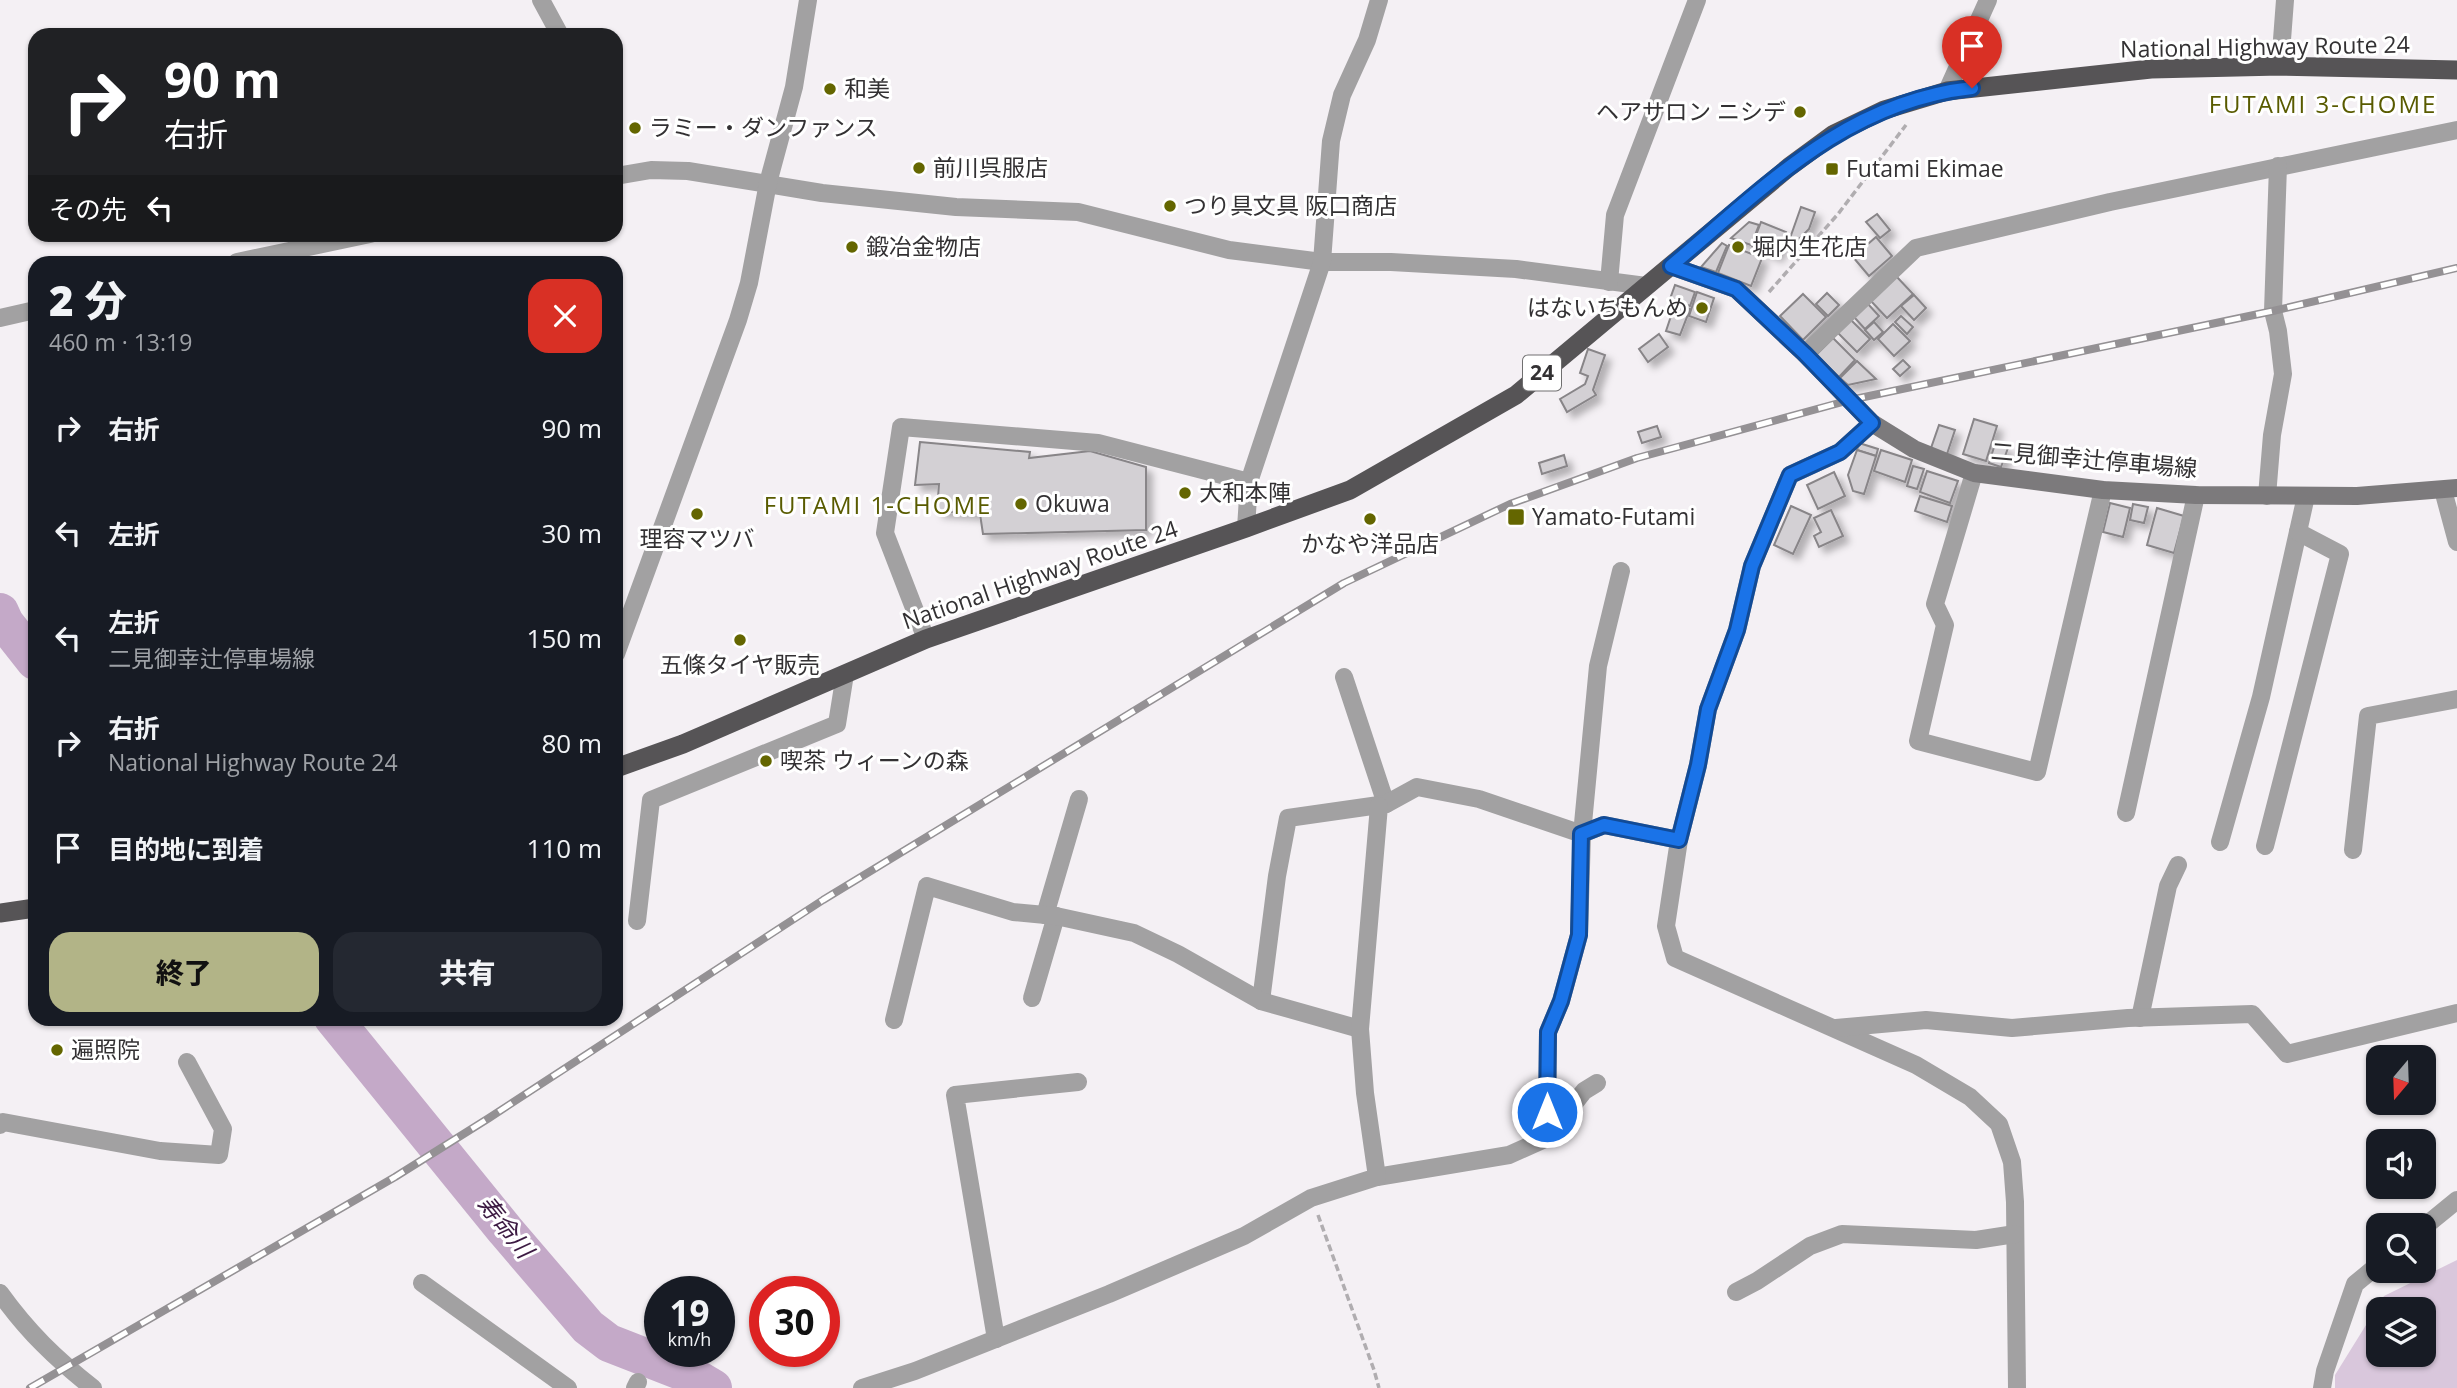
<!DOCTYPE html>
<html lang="ja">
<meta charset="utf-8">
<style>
:root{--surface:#171b24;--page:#242831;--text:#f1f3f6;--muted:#9ea1a6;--accent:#b2b487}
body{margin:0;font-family:"Open Sans","Noto Sans JP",sans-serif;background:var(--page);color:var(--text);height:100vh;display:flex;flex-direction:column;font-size:26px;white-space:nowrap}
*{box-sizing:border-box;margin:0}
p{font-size:23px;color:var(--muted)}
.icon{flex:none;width:38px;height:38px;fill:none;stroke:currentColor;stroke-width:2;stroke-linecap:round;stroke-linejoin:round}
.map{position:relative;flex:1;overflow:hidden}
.panel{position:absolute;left:28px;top:256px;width:595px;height:770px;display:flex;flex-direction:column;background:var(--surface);border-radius:21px;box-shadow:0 2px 5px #0004}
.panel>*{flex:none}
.hud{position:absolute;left:28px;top:28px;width:595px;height:214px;border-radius:21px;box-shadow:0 2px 5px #0004;background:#202124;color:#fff;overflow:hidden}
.needle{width:46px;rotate:199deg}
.tools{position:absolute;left:2366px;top:1045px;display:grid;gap:14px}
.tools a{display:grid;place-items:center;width:70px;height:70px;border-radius:14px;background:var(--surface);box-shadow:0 2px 5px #0004;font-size:35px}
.speed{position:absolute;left:644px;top:1276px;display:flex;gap:14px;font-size:35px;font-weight:700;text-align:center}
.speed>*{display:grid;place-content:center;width:91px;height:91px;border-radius:50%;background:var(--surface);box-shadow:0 2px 5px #0004;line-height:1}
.speed small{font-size:18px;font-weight:400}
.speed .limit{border:10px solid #d22;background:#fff;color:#111}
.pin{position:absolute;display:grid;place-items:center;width:60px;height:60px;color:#fff;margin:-72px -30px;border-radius:50% 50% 50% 0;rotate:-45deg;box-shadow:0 0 7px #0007}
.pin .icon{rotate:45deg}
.me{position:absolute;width:77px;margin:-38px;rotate:0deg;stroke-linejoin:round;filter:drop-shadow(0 0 5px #0008)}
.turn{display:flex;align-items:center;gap:24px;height:147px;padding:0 21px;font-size:32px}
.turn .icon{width:91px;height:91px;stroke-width:2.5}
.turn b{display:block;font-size:49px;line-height:60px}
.then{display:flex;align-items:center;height:66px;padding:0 21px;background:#0003;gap:14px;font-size:26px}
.round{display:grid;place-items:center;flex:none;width:74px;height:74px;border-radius:21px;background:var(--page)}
.head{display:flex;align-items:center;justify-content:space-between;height:119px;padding:0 21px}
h1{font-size:42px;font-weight:800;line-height:52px}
.primary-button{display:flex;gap:14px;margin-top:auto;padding:14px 21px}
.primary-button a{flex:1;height:80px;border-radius:21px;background:var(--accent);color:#111;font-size:28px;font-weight:800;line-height:80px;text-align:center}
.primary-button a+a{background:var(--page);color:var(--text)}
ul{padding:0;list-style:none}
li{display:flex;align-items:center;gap:21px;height:105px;padding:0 21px}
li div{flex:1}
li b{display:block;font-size:26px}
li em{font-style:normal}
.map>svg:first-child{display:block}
.green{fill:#d9c7dc;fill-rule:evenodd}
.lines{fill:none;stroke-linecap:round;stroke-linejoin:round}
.river{stroke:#c4a9c8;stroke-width:38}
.building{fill:#d3d0d4;stroke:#888588;stroke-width:2;filter:url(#shadow)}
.path{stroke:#b0adb0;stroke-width:3.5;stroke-dasharray:7 3.5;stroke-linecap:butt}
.minor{stroke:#a2a1a2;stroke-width:18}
.tertiary{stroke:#a2a1a2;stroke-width:18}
.secondary{stroke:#7c7a7c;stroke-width:18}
.trunk{stroke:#565456;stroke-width:19}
.rail-casing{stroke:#949194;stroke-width:8}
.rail{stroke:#fff;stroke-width:5;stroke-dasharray:16;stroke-linecap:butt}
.route-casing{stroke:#114b97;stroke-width:18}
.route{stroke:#1a73e8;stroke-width:12}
.poi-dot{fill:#646600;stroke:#fff;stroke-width:2.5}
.labels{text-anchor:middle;stroke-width:6;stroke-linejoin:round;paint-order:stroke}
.shield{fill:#fff;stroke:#706f70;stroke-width:2}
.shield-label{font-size:21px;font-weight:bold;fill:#333133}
.street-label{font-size:23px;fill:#333133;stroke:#fff}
.poi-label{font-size:23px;fill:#333133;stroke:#fff;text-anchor:start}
.neighbourhood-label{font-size:24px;letter-spacing:2px;fill:#595b00;stroke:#fff}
.water-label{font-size:24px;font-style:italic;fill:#3c1a42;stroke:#fff}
</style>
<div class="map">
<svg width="2457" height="1388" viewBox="0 0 2457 1388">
<defs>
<filter id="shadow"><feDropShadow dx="6" dy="6" stdDeviation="3.5" flood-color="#0004"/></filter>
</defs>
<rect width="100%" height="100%" fill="#f4f0f4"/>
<path class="green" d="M2457,1260V1388H2335V1375L2384,1296ZM2424,1309V1354H2378V1309Z"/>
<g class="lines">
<g class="river">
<polyline points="0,612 5,623 35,661"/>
<polyline points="333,1018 505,1230 588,1327 609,1343 691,1375 713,1388"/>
</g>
</g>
<g class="building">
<polygon points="1801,207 1815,212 1809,229 1794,244 1789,241"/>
<polygon points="1877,214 1890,230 1880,238 1866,222"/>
<polygon points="1749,222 1759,225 1751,245 1731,238"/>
<polygon points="1761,222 1786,232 1777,256 1752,246"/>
<polygon points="1876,237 1892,256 1869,276 1853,257"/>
<polygon points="1722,243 1727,246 1716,272 1701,267"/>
<polygon points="1729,245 1762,258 1751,286 1718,273"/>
<polygon points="1896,276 1913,294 1887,318 1870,300"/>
<polygon points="1675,285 1695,292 1690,306 1670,299"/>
<polygon points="1697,292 1714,298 1706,322 1689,316"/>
<polygon points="1827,293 1839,305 1828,316 1816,304"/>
<polygon points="1803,294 1826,317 1803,340 1780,316"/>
<polygon points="1914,295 1926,308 1914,320 1901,306"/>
<polygon points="1675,304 1690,309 1680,335 1666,331"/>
<polygon points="1868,304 1879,316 1865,329 1854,317"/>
<polygon points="1901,316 1913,327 1907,334 1895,322"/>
<polygon points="1850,319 1870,339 1857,352 1837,332"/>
<polygon points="1874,322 1883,332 1874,340 1865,330"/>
<polygon points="1893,324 1910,341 1894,356 1878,339"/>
<polygon points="1659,334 1668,347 1648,362 1639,349"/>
<polygon points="1833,338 1855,360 1839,377 1816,355"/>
<polygon points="1588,349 1605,355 1593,390 1596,395 1567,412 1560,399 1585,384 1588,376 1580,373"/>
<polygon points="1903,360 1910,367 1900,376 1893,369"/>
<polygon points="1857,361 1876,379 1848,385 1840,378"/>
<polygon points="1974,419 1997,426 1986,461 1963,454"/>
<polygon points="1939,425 1955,430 1946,457 1930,451"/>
<polygon points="1657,426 1661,437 1642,443 1638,432"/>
<polygon points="920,442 1030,452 1029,458 1090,451 1146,467 1146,530 983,534 980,514 937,511 939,484 915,485"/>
<polygon points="1859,443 1878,449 1876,456 1857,450"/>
<polygon points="1995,444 2008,448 2001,467 1989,463"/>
<polygon points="1857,450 1876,456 1864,494 1853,491 1848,475"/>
<polygon points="1881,450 1912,460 1905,482 1874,471"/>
<polygon points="1564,455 1567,466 1542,474 1539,463"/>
<polygon points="1913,466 1924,469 1917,489 1907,486"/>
<polygon points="1927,471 1958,481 1950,503 1920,492"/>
<polygon points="1834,472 1845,496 1818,509 1807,485"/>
<polygon points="1920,496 1952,506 1947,522 1915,511"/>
<polygon points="2110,503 2130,508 2123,537 2103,532"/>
<polygon points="2133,504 2148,507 2144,523 2130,520"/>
<polygon points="1791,506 1811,515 1793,554 1774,545"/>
<polygon points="2157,508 2184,516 2174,553 2147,545"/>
<polygon points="1831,510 1843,536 1819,547 1814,536 1821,532 1814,518"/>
</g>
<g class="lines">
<g class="path">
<polyline points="1769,292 1838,214 1906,125"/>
<polyline points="1318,1215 1374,1370 1379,1388"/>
</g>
<g class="minor">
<polyline points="541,0 560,35"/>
<polyline points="2280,66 2285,0"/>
<polyline points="616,176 651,170 688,171 822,193 956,207 1078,212 1229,250 1322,262 1391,262 1516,269 1646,286"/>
<polyline points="237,262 370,234"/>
<polyline points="1609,282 1615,215 1697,0"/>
<polyline points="0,318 35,310"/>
<polyline points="1805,354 1916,248 2110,202 2457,130"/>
<polyline points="1872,423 1840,452 1790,475 1752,566 1737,630 1708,709 1698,765 1679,840 1666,926 1675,958 1916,1065 1970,1097 1999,1124 2012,1162 2015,1202 2017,1388"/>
<polyline points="1974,473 1935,604 1945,625 1918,741 2037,772 2103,490"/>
<polyline points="2443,490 2457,542"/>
<polyline points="2267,496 2272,435 2283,374 2278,331 2273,311 2278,166"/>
<polyline points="1246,528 1249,482 1322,262 1331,141 1342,95 1367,40 1379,0"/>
<polyline points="926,639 885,533 901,427 1098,443 1249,482"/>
<polyline points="1344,677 1386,804"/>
<polyline points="2126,813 2196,495"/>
<polyline points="2220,842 2261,697 2306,496"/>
<polyline points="2265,846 2340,554 2298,532"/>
<polyline points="2353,850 2368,716 2457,699"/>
<polyline points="1045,915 1079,799"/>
<polyline points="637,921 651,800 837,724 845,674"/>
<polyline points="1032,998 1056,916"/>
<polyline points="1261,1001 1277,876 1288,818 1386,804 1417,787 1479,799 1582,834 1604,825 1679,840"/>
<polyline points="2140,1018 2168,886 2178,865"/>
<polyline points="894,1020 927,886 1013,912 1056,916 1134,933 1178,954 1261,1001 1360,1029"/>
<polyline points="1836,1028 1926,1020 2012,1028 2128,1018 2252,1014 2287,1054 2457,1013"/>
<polyline points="0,1125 3,1122 160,1151 219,1155 223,1129 187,1062"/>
<polyline points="1547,1138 1584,1091 1597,1083"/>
<polyline points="1377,1177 1509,1155 1547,1138 1548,1032 1561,1001 1579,935 1582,834 1598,666 1621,571"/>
<polyline points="2424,1227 2457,1200"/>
<polyline points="422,1283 568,1388"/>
<polyline points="1736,1292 1757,1281 1810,1246 1842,1234 1976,1240 2015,1234"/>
<path d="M0,1293C28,1332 56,1359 93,1388"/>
<polyline points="996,1339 955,1095 1078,1082"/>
<polyline points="635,1388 638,1382"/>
<polyline points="862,1388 915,1371 1109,1294 1244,1236 1311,1198 1377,1177 1365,1093 1360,1029 1379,806"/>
<polyline points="2322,1388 2325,1371 2355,1284 2378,1265"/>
</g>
<g class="tertiary">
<polyline points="1947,91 1988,0"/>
<polyline points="616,654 738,320 749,283 768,183 794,87 808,0"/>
</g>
<polyline class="secondary" points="1671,266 1736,289 1805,354 1872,423 1914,449 1974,473 2103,490 2196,495 2357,496 2457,488"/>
<g class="trunk">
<polyline points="616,768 683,744 926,639 1246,528 1350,490 1516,395 1789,167 1834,134 1884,110 1947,91 2151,69 2280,66 2457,70"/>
<polyline points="0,913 35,908"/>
</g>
<g class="rail-casing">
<polyline id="rail" points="30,1388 395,1177 489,1118 823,900 1344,583 1510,504 1637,458 1850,400 2273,311 2457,268"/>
</g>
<use href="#rail" class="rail"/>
</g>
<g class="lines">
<g class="route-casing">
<path id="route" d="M1547,1112L1548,1032L1561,1001L1579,935L1581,834L1604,825L1679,840L1698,765L1708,709L1737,630L1752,566L1790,475L1840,452L1872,423L1805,354L1736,289L1671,266C1764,188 1845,102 1972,88"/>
</g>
<use href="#route" class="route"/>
</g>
<g class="poi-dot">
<circle cx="830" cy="89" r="7"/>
<circle cx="1800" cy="112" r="7"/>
<circle cx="635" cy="128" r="7"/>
<circle cx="919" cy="168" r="7"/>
<rect x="1825" y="162" width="14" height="14" rx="3.5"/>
<circle cx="1170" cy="206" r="7"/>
<circle cx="852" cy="247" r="7"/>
<circle cx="1738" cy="247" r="7"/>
<circle cx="1702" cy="308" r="7"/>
<circle cx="1185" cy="493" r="7"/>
<circle cx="1021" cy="504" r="7"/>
<circle cx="697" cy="514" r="7"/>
<rect x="1507" y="508" width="18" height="18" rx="3.5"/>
<circle cx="1370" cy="519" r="7"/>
<circle cx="740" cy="640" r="7"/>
<circle cx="766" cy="761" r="7"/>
<circle cx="57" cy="1050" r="7"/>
</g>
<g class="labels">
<rect class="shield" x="1523" y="355.5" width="38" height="35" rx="5"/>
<g class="shield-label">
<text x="1542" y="380">24</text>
</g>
<g class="street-label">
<text transform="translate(2265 47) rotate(-1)" y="8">National Highway Route 24</text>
<text transform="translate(2094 460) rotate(5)" y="8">二見御幸辻停車場線</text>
<text transform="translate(1040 575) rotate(-19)" y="8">National Highway Route 24</text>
</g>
<g class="poi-label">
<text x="844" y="97">和美</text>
<text x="1786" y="120" text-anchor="end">ヘアサロン ニシデ</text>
<text x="649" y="136">ラミー・ダンファンス</text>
<text x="933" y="176">前川呉服店</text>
<text x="1846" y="177">Futami Ekimae</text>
<text x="1184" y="214">つり具文具 阪口商店</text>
<text x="866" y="255">鍛冶金物店</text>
<text x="1752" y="255">堀内生花店</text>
<text x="1688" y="316" text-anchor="end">はないちもんめ</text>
<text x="1199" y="501">大和本陣</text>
<text x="1035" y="512">Okuwa</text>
<text x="1532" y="525">Yamato-Futami</text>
<text x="697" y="547" text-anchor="middle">理容マツバ</text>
<text x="1370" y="552" text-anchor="middle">かなや洋品店</text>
<text x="740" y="673" text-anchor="middle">五條タイヤ販売</text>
<text x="780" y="769">喫茶 ウィーンの森</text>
<text x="71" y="1058">遍照院</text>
</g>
<g class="neighbourhood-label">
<text x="2323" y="113">FUTAMI 3-CHOME</text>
<text x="878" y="514">FUTAMI 1-CHOME</text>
</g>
<g class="water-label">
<text transform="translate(505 1227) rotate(51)" y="8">寿命川</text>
</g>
</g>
</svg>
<div class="tools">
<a><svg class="needle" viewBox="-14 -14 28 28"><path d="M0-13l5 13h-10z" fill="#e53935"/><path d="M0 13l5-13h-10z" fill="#9ea1a6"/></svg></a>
<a><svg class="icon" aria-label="sound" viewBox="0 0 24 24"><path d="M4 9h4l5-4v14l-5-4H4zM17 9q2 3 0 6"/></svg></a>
<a><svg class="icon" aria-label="search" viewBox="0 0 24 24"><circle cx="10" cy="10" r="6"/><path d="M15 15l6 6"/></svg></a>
<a><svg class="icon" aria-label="layers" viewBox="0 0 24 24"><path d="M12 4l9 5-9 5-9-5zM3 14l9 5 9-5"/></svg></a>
</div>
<div class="speed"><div>19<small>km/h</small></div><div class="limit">30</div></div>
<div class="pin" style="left:1972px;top:88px;background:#d93025"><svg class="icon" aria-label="arrive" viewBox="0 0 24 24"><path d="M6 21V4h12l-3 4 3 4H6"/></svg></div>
<svg class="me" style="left:1547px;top:1112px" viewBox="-20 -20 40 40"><circle r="17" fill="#1a73e8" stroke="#fff" stroke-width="3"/><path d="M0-11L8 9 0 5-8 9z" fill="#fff"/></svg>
<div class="hud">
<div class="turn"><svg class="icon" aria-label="right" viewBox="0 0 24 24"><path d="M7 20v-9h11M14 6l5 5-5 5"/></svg><div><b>90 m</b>右折</div></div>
<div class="then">その先<svg class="icon" aria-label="left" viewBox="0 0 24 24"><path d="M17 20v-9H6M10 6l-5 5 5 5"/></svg></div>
</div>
<section class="panel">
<div class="head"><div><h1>2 分</h1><p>460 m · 13:19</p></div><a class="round" style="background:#d93025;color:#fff"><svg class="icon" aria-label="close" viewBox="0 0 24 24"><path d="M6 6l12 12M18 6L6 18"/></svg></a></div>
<ul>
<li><svg class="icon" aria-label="right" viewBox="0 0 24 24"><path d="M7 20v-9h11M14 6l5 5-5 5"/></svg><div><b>右折</b></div><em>90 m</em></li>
<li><svg class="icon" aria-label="left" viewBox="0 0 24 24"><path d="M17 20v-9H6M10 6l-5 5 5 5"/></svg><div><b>左折</b></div><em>30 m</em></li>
<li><svg class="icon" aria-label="left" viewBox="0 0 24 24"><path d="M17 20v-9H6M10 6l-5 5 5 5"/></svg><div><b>左折</b><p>二見御幸辻停車場線</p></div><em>150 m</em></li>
<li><svg class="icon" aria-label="right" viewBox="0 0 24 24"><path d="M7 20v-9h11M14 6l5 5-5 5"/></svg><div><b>右折</b><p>National Highway Route 24</p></div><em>80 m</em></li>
<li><svg class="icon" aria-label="arrive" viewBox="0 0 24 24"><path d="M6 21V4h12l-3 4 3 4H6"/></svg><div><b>目的地に到着</b></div><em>110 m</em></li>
</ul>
<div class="primary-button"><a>終了</a><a>共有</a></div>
</section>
</div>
